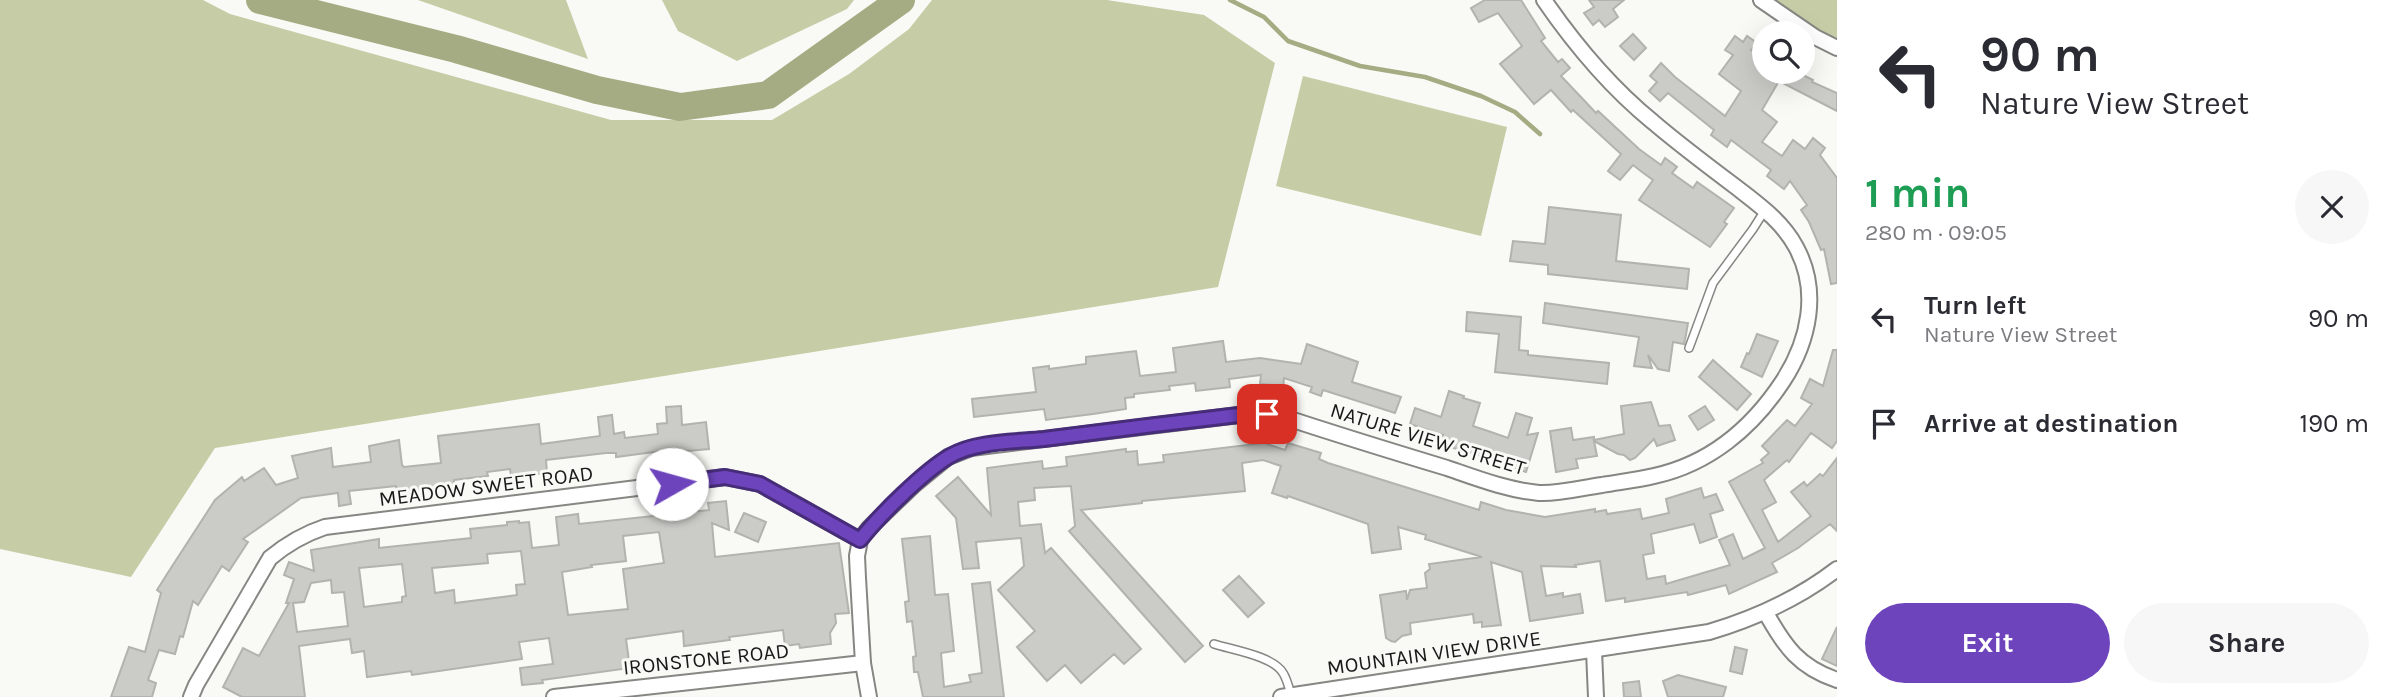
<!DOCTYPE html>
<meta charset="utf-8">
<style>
:root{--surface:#fff;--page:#f7f7f7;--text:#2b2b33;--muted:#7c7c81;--accent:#6d44bc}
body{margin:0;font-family:Karla,sans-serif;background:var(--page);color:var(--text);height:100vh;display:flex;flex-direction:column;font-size:26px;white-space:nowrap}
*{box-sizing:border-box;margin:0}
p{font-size:23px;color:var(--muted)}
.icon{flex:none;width:38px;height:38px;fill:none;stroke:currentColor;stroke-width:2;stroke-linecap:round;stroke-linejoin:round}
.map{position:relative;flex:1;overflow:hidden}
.sheet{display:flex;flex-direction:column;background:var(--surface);width:560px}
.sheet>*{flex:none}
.guide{background:#fff;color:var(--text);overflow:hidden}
.controls{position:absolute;left:1752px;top:21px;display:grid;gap:14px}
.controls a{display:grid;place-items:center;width:63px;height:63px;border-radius:50%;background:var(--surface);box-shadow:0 7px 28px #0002;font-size:35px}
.pin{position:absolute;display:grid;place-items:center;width:60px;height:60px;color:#fff;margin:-30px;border-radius:14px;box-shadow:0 4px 10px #0006}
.me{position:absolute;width:77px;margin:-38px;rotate:83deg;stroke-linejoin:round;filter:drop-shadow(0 0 5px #0008)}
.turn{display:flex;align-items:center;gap:24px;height:147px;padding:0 28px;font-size:32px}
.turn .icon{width:91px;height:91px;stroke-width:2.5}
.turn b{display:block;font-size:49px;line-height:60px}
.round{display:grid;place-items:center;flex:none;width:74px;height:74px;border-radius:37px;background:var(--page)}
.overview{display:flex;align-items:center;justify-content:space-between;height:119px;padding:0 28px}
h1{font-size:42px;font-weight:700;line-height:52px;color:#1e9e55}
.primary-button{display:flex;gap:14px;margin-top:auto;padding:14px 28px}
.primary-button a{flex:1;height:80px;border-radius:42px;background:var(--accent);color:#fff;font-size:28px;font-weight:700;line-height:80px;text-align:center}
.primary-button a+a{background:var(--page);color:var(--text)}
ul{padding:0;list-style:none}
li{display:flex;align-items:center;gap:21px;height:105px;padding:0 28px}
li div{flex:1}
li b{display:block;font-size:26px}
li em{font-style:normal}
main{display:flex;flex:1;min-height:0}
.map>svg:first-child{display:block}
.green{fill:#c6cda6}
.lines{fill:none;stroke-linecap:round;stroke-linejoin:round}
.stream{stroke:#a5ac83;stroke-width:4.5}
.river{stroke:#a5ac83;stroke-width:28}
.building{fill:#cbccc7;stroke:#b2b3ae;stroke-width:2;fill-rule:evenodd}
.lane-casing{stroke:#868783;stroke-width:10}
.street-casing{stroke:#868783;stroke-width:18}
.lane{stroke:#fff;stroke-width:7}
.street{stroke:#fff;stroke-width:14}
.route-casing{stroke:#472c7a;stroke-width:18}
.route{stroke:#6d44bc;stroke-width:12}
.labels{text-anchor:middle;stroke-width:6;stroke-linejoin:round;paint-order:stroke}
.street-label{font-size:21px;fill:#191918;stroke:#f9faf5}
</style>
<main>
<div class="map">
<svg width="1837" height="697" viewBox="0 0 1837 697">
<rect width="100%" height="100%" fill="#f9faf5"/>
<g class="green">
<polygon points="0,0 203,0 230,14 611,120 772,120 849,74 909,29 932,0 1107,0 1204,15 1275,63 1218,287 215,448 131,577 0,549"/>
<polygon points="418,0 566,0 588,59"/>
<polygon points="662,0 854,0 847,9 737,61 678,31"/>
<polygon points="1761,0 1837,0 1837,48"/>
<polygon points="1303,76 1507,127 1481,236 1276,186"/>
</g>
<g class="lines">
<polyline class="stream" points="1230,0 1264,17 1288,41 1360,66 1425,77 1481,96 1515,112 1540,134"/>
<polyline class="river" points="260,0 456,49 597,90 680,107 768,95 901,0"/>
</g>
<g class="building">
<polygon points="1485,0 1521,0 1545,38 1541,41 1558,62 1562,59 1570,68 1561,76 1596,113 1598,111 1639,149 1661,165 1665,158 1677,167 1672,173 1693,188 1697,182 1734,208 1724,222 1727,224 1710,247 1639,200 1653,180 1642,172 1633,165 1620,180 1608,171 1621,154 1573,110 1571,112 1551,90 1534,104 1500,64 1522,46 1498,13 1479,22 1471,8"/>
<polygon points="1589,0 1624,0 1613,9 1618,17 1605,27 1599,20 1593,25 1584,13 1594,7"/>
<polygon points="1633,34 1646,48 1634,60 1620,46"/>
<polygon points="1735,36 1743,42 1747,36 1757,43 1751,50 1764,58 1764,72 1797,72 1813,80 1812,82 1837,93 1837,111 1779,81 1762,110 1777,122 1762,142 1782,156 1793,140 1805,149 1813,138 1825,148 1820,155 1837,178 1837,283 1831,284 1824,249 1821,250 1809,222 1801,210 1807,205 1790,181 1784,189 1767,176 1771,170 1731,140 1727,147 1711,135 1714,130 1668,93 1660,101 1649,91 1657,82 1650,76 1661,63 1675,77 1725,116 1741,91 1719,74 1733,55 1725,50"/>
<polygon points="1549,207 1621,215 1616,261 1689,269 1687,289 1548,274 1548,265 1510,261 1513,241 1545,244"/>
<polygon points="1545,303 1688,323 1685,340 1684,344 1673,342 1669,371 1658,369 1648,355 1652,368 1634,366 1639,337 1543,323"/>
<polygon points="1467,312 1521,317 1519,350 1528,351 1528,355 1609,363 1607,384 1495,372 1499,334 1466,331"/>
<polygon points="1757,334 1778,341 1762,377 1741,367 1747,353 1749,354"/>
<polygon points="1223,341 1226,362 1260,358 1301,364 1307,344 1358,362 1352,382 1401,397 1395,413 1323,390 1321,396 1310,392 1312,387 1284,378 1283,389 1270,387 1271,385 1260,384 1261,375 1229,379 1230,387 1196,391 1195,383 1169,386 1170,390 1134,394 1134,397 1125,398 1126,409 1093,414 1046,420 1044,409 974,417 972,399 1036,392 1033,368 1049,366 1049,369 1086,364 1086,357 1136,351 1140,376 1176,372 1173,348"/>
<polygon points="1833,350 1837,350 1837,441 1832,448 1811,433 1789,462 1787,460 1764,480 1776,502 1762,510 1778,542 1811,516 1791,492 1804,482 1807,486 1820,474 1823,476 1837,458 1837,531 1830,524 1798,548 1772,563 1777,572 1729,594 1726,585 1688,595 1687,592 1625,602 1625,598 1606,601 1600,561 1575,565 1576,567 1541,566 1546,596 1563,593 1563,597 1580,594 1583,613 1530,621 1522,572 1491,562 1501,625 1482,627 1482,622 1474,623 1473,614 1410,623 1411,634 1402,636 1395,642 1391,641 1386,638 1380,595 1406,591 1407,600 1410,590 1427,588 1425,573 1430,569 1429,564 1482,557 1425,539 1426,535 1398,527 1401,549 1372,553 1368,524 1288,496 1287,498 1272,493 1281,466 1263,460 1242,463 1245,491 1142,501 1142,503 1081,510 1203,646 1185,662 1069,531 1075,526 1071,486 1034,488 1035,500 1018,502 1020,526 1041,524 1045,553 1051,548 1141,649 1124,664 1114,654 1081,683 1065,665 1047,681 1017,647 1035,631 998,590 1024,566 1021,538 976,542 979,568 963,569 956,518 936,496 958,477 991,515 987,468 1042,461 1043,469 1067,466 1066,457 1126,449 1126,452 1137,451 1138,465 1164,462 1163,455 1264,443 1285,450 1288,443 1321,453 1319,459 1328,463 1479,510 1481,502 1506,510 1545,517 1595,509 1595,512 1606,510 1607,514 1640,509 1642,519 1669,513 1666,499 1701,488 1704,498 1716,494 1723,510 1710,514 1717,537 1700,543 1694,524 1651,534 1654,553 1643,555 1647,579 1665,576 1666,584 1730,565 1719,540 1733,534 1743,559 1765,548 1729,482 1763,463 1761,460 1769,453 1762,446 1787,420 1795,426 1812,404 1801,398 1810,379 1823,386"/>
<polygon points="1713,360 1751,394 1737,410 1699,377"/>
<polygon points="1449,391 1464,396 1463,398 1480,403 1473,426 1491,432 1508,438 1516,413 1532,418 1527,435 1538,433 1526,472 1507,466 1508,464 1440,444 1443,435 1410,424 1415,408 1441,417"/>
<polygon points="1651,402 1659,426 1670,425 1675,440 1657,446 1654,439 1635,458 1630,460 1624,455 1618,454 1594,441 1597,456 1576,459 1578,468 1556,472 1550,431 1571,428 1573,440 1594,437 1594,440 1624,434 1621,406"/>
<polygon points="681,406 682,425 706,422 709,449 677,452 676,449 616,457 616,453 606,453 546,460 547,473 511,477 510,469 487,472 488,476 454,480 454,486 397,494 396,486 349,491 351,504 339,506 338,493 301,498 243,539 248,542 229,571 222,566 198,605 193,601 183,637 180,636 175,654 159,650 148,680 156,683 152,697 111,697 129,647 145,652 161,593 157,590 169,571 215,500 242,477 244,481 264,468 276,485 298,478 292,456 331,448 333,467 371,462 369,446 399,440 402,465 404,467 441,463 438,436 539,424 541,444 600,436 598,417 612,415 614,434 624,432 625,438 658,434 657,424 667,423 666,407"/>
<polygon points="1705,406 1714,420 1698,430 1689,416"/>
<path d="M726,501L729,530L712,523L715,557L839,543L849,613L835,614L836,623L830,633L831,644L800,648L799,644L785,646L783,630L729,637L730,640L684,646L683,631L626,639L630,668L542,680L543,683L522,685L520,668L553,664L549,638L519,642L522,659L412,675L411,671L367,677L364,651L352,653L350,639L299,646L305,697H242L223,687L243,648L259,656L289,603H286L294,579L284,575L289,562L314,571L311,550L379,539V548L471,538L470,529L507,525V522L519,521V523L529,522L532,548L559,545L556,517L578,514L579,524L709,510L708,503ZM659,532L664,563L623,569L628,609L568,615L562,572L592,567L591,565L626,561L623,536ZM521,551L525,584L516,585L517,595L455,603L454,590L435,593L432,568L488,563L487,554ZM402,564L406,596L402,597V602L364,607L359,568ZM331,580L332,593L344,592L348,626L297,632L293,603L304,602L311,583Z"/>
<polygon points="744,513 766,522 758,542 735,532"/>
<polygon points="930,536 935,595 948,594 954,651 941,653 944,687 971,682 969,675 982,673 972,584 990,582 1004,697 923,697 918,672 914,672 913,657 916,656 912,621 907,622 905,602 909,601 902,539"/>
<polygon points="1239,576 1264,603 1248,617 1223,590"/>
<polygon points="1837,627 1837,666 1822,659"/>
<polygon points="1735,647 1747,650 1742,674 1730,671"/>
<polygon points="1678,675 1726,687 1723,697 1668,697 1663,681"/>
<polygon points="1639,681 1641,697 1624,697 1623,683"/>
</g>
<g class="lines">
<g class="lane-casing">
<g id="lane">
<polyline points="1689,348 1713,283 1753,229 1765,210"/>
<path d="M1214,644C1233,650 1273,656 1283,673C1287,679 1289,688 1291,695"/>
</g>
</g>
<g class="street-casing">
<g id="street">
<polyline points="1761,0 1815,37 1837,48"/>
<path d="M1766,613C1785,647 1799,667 1837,680"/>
<polyline points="1594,651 1596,697"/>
<path d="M191,697L196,685L270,558C288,543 304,534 325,527L725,477L760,484L860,540"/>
<polyline points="554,697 863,663"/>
<path d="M869,697L863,663L858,578L857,556L860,540L869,528L915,484L948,457L971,448L1247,414H1267L1290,419C1342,436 1394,452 1447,468C1476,478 1507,490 1539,493C1559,494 1581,488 1602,485C1619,482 1637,480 1654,476C1709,464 1752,428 1783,381C1809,341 1820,291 1796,247C1782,221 1759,205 1736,187C1708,166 1680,145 1653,122C1610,87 1575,45 1544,0"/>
<path d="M1281,697L1709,632C1756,618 1798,599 1837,569"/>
</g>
</g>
<use href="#lane" class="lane"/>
<use href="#street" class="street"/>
</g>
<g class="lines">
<g class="route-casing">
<path id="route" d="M672,484L725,477L760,484L860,540C879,516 924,471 950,456C976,441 1014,442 1044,439C1112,430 1179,422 1247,414H1267"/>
</g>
<use href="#route" class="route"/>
</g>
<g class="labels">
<g class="street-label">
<text transform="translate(1428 439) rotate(17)" y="7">NATURE VIEW STREET</text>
<text transform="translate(486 486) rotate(-7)" y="7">MEADOW SWEET ROAD</text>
<text transform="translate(1434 653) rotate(-8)" y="7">MOUNTAIN VIEW DRIVE</text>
<text transform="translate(706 659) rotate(-6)" y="7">IRONSTONE ROAD</text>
</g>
</g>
</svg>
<div class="controls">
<a><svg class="icon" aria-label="search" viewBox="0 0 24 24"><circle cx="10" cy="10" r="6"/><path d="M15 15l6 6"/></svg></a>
</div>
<div class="pin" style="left:1267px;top:414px;background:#d93025"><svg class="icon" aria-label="arrive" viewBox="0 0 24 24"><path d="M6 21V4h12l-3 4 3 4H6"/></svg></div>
<svg class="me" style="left:672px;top:484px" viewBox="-20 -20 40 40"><circle r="19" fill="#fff"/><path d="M0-13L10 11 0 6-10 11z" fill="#6d44bc"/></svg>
</div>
<section class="sheet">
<div class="guide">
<div class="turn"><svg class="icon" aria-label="left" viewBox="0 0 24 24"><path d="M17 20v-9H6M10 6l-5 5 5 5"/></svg><div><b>90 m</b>Nature View Street</div></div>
</div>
<div class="overview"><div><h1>1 min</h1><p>280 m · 09:05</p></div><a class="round"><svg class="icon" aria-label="close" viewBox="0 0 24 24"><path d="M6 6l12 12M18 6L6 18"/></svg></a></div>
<ul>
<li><svg class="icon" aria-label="left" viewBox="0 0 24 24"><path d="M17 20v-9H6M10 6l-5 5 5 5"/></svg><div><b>Turn left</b><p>Nature View Street</p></div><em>90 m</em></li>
<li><svg class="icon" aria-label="arrive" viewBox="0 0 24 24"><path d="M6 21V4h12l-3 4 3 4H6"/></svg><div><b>Arrive at destination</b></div><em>190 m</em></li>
</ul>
<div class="primary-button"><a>Exit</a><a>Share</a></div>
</section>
</main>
